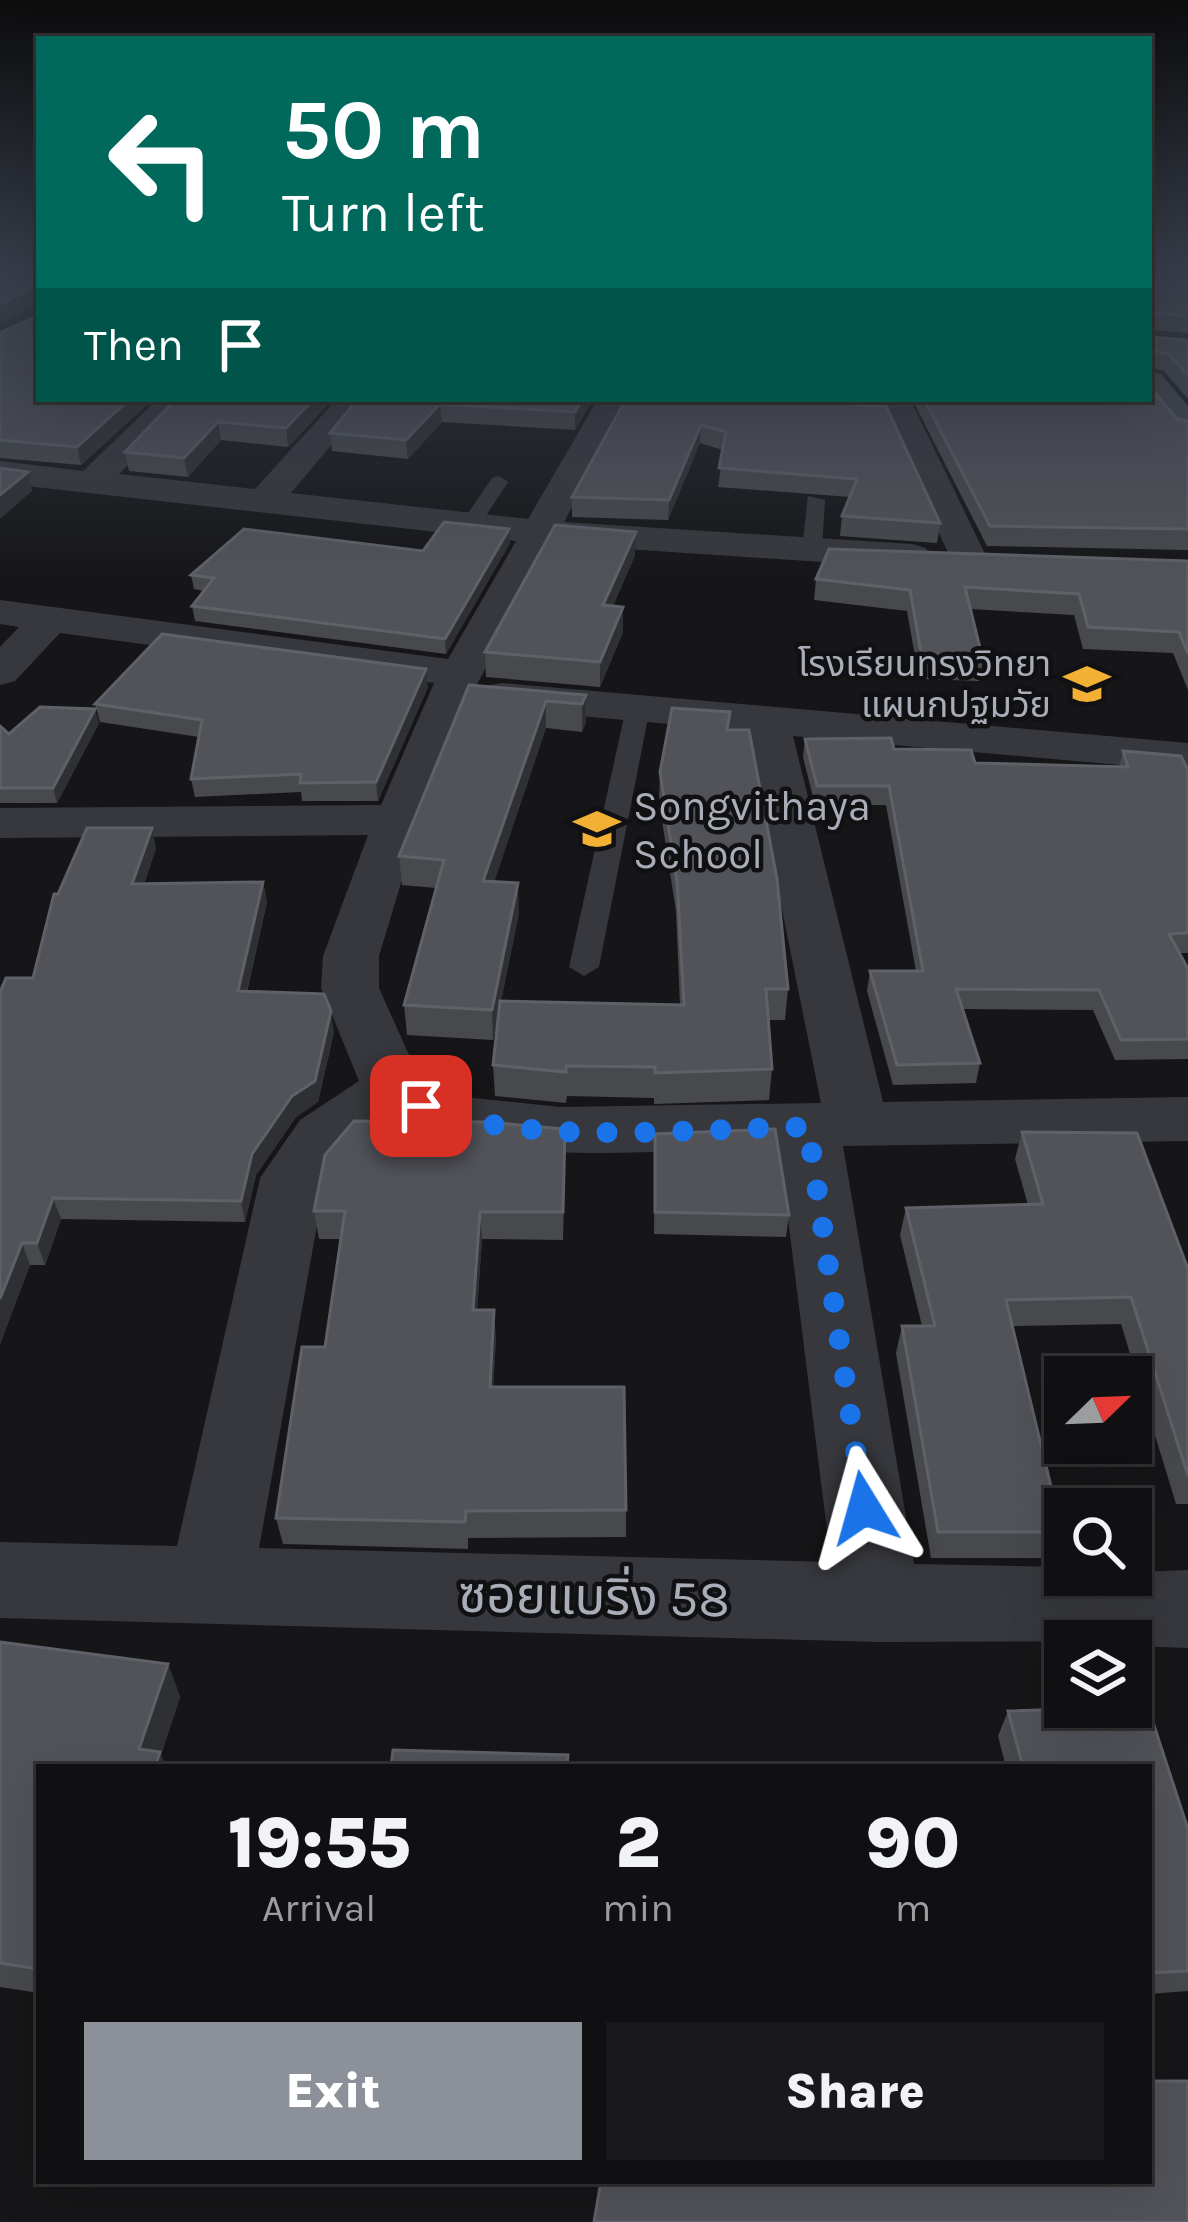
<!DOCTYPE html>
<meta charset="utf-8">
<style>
:root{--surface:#101012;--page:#19191b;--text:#f1f3f6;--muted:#9c9d9f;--line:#303032;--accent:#8c9099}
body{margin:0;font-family:Karla,"Noto Sans Thai",sans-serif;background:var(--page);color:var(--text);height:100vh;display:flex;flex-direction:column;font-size:45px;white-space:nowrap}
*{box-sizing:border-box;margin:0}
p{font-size:39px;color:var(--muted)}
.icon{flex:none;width:66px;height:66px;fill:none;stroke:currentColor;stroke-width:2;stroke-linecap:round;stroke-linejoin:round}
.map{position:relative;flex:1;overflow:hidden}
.sheet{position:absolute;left:36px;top:1764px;width:1116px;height:420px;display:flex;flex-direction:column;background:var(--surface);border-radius:0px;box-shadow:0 12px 48px #0002,0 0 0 3px var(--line)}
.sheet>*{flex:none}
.hud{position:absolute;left:36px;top:36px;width:1116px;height:366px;border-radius:0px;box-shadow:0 12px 48px #0002,0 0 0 3px var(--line);background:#00695c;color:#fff;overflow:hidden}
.needle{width:78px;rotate:67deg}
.fabs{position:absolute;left:1044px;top:1356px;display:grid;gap:24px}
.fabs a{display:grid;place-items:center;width:108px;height:108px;border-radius:0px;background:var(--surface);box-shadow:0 12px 48px #0002,0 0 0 3px var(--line);font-size:60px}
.pin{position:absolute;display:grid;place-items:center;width:102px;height:102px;color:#fff;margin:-51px;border-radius:24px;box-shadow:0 6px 18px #0006}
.me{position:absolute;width:132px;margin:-66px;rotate:352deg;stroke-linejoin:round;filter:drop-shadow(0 0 9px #0008)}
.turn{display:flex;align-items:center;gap:42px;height:252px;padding:0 48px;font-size:54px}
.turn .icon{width:156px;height:156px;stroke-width:2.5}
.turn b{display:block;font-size:84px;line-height:102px}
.then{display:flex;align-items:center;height:114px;padding:0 48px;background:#0003;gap:24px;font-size:45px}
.eta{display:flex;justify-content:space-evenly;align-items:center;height:204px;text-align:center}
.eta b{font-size:72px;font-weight:800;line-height:84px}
.button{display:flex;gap:24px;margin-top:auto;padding:24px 48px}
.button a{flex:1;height:138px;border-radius:0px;background:var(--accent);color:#fff;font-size:48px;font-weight:800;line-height:138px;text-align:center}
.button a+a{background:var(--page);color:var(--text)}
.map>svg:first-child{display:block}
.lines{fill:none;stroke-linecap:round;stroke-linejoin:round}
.lane{fill:#37383d;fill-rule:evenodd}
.street{fill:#37383d;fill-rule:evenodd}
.secondary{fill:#45474d;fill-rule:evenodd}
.wall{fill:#47494d}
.shaded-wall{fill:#2f3033}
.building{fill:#525359;stroke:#5f6168;stroke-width:3}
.route{stroke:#1a73e8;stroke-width:21;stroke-dasharray:0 37.8}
.labels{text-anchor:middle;stroke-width:9;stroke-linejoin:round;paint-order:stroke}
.far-poi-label{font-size:36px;fill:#a8adb8;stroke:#111113;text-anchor:end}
.poi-label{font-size:42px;fill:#a8adb8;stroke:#111113;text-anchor:start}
.near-street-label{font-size:51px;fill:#a8adb8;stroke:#111113}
</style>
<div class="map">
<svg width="1188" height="2222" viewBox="0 0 1188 2222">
<rect width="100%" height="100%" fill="#161618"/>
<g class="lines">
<g class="lane">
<polygon points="499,476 508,482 480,525 463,529 460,525 492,478"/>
<polygon points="808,496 825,500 822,549 812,555 802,549"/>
<polygon points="638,701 650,708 599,967 584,976 569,967 626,708"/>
</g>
<g class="street">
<path d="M158,399H192L119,474L255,489L337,399H370L291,493L528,519L598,399H630L564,522L912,544L926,548L931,556L926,564L912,568L552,544L473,692L401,883L379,956V988L418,1075L464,1097L560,1107L821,1103L746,731L502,709L486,706L480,696L486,686L502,683L1188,743V771L793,736L883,1102L1188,1097V1141L843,1146L914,1564L1065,1567V1575L1188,1570V1648L1131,1646V1641L878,1642L0,1618V1542L177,1546L260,1178L300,1120L359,1081L321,988L323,956L368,835L0,838V808L381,805L434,683L60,633L15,681L0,685V647L19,627L0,624V600L448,659L516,541L0,483V461L83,471ZM396,1116C502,1171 661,1149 779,1147L831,1562L259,1548L325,1181L346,1152Z"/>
<polygon points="654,399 910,399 988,560 983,568 955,568 887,420 670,409"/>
</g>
<polygon class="secondary" points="1149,371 1161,374 1188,406 1188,437 1176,434 1147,399"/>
</g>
<g class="wall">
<polygon points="0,269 39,269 39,399 153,399 81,465 0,458 0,333 37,316 38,304 0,322"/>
<polygon points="1149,269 1188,269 1188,333 1150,330 1150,337 1188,340 1188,399 1164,371 1149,368"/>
<polygon points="176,399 333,399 288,447 221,440 188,477 129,471 125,452"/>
<polygon points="358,399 593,399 575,430 442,422 408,459 332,451 330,433"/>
<polygon points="739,399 940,523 937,543 840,536 842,516 850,497 718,487 723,450 700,443 668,520 572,517 572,497"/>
<polygon points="912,399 1149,399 1177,419 1188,421 1188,550 987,546"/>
<polygon points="510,543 446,654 195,621 192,606 204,591 194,589 191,575"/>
<polygon points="635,555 613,606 623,632 600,687 486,677 485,652"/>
<polygon points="1188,561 1188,690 1173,653 1083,649 1074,615 970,609 983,660 979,681 919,679 907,611 814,600 816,579"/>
<polygon points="469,685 586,695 586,722 582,732 546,728 494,882 519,913 501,1001 680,1005 676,911 659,801 660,772 730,712 729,730 788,989 785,1020 768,1020 772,1069 769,1100 654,1104 654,1098 567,1096 566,1103 495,1096 493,1065 499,1013 493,1040 407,1035 404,1005 436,888 402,885 399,856"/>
<polygon points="428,687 378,801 302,801 301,792 195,797 191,779 199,737 100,722 95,704"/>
<polygon points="99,723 57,803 0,803 0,726 9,734"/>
<polygon points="805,739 894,749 975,763 1119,767 1123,751 1188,770 1188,953 1179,953 1188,969 1188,1059 1115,1060 1093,1010 962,1009 980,1063 976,1083 893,1085 867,991 870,971 916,971 886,805 815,805 803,757"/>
<polygon points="156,848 144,884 263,882 267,902 247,992 334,1032 318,1102 296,1117 256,1175 245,1222 61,1219 45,1265 30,1265 0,1344 0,992 33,978 58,894"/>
<polygon points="1022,1132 1188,1269 1188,1504 1176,1504 1121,1324 1013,1326 1062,1532 1053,1558 931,1558 896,1353 902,1326 922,1326 900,1235 906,1208 1028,1205 1015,1159"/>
<polygon points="655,1134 789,1215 786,1237 654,1234"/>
<polygon points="565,1157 563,1240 482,1239 477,1310 496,1337 493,1387 626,1510 626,1537 468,1538 468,1549 283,1544 276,1518 325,1347 341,1239 319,1239 314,1211"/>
<polygon points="0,1642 168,1664 180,1697 161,1755 166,1767 39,1767 39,1993 0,1987"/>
<polygon points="1147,1704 1188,1829 1188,1991 1149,1994 1149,1767 1006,1767 998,1736 1008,1711 1131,1707 1131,1705"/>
</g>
<g class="shaded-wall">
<polygon points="33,288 37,304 0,322 0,304"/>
<polygon points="130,399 153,399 81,465 77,447"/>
<polygon points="314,399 333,399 288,447 286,428"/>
<polygon points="582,399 593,399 575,430 575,412"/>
<polygon points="440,404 442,422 408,459 406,440"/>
<polygon points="218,422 221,440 188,477 184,458"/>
<polygon points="701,425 700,443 668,520 669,500"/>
<polygon points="28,472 32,491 0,519 0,495"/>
<polygon points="509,529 510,543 446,654 445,639"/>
<polygon points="636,532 635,555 603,630 603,605"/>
<polygon points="623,607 623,632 600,687 600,662"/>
<polygon points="426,669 428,687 378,801 376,782"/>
<polygon points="586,695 586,722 582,732 582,704"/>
<polygon points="546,701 546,728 484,911 483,881"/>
<polygon points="95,709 99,723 57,803 53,788"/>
<polygon points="152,828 156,848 137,904 132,884"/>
<polygon points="263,882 267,902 242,1012 238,991"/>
<polygon points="518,883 519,913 493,1040 492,1010"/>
<polygon points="331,1011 334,1032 318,1102 296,1117 256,1175 245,1222 241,1201 252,1154"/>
<polygon points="53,1198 61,1219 45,1265 37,1243"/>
<polygon points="480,1212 482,1239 475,1337 473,1310"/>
<polygon points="22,1243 30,1265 0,1344 0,1299"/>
<polygon points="494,1310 496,1337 492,1414 490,1387"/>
<polygon points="168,1664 180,1697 161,1755 166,1767 147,1767 139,1749"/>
</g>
<g class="building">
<polygon points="0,269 39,269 39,399 130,399 77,447 0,440 0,333 37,316 39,289 33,288 0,304"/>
<polygon points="1149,269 1188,269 1188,316 1150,313 1150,337 1188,340 1188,376 1169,354 1150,350 1149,367"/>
<polygon points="1149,386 1177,419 1188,421 1188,529 990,526 924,399 1149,399"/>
<polygon points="176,399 314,399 286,428 218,422 184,458 125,452"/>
<polygon points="358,399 582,399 575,412 440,404 406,440 330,433"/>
<polygon points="626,399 739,399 886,406 940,523 842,516 857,479 719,468 726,432 701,425 669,500 572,497"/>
<polygon points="0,468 28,472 0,495"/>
<polygon points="444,522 509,529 445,639 192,606 214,578 191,575 244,529 423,551"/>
<polygon points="555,525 636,532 603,605 623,607 600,662 485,652"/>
<polygon points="829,549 1188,561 1188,654 1179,632 1088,627 1079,594 965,587 983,660 922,658 910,590 816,579"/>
<polygon points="162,634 426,669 376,782 300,783 301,774 191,779 202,720 95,704"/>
<polygon points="469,685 586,695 582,704 546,701 483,881 518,883 492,1010 404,1005 444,860 399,856"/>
<polygon points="40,707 95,709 53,788 0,788 0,726 9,734"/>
<polygon points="672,708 730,712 727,730 749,730 777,879 788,989 766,989 772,1069 655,1073 655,1067 566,1066 566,1072 493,1065 500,1001 684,1005 677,881 660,772"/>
<polygon points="891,738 894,749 971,750 975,763 1128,767 1123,751 1181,756 1188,770 1188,933 1169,934 1188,969 1188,1039 1121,1040 1099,990 956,989 980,1063 897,1065 870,971 923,971 889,786 817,786 805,739"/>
<polygon points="87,828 152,828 132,884 263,882 238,991 324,994 331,1011 315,1081 292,1096 252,1154 241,1201 53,1198 37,1243 22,1243 0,1299 0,992 6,978 33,978 54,894 58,894"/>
<polygon points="354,1121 486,1122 565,1129 563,1212 480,1212 473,1310 494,1310 490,1387 624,1387 626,1510 466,1511 465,1522 276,1518 302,1347 325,1347 345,1211 314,1211 325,1155"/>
<polygon points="775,1129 789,1215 655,1212 655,1134"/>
<polygon points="1022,1132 1137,1133 1188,1269 1188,1476 1131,1297 1006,1300 1062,1532 938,1532 902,1326 935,1326 906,1208 1043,1204"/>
<polygon points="0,1642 168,1664 139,1749 160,1752 155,1767 39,1767 39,1969 0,1963"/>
<polygon points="1147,1704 1188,1829 1188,1971 1149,1973 1149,1767 1023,1767 1008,1711 1131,1707 1131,1705"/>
<polygon points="393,1750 568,1755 567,1767 391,1767"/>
<polygon points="1149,2081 1188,2081 1188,2222 594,2222 601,2181 1149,2181"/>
</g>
<linearGradient id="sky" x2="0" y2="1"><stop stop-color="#0c0c0d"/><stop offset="0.46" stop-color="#363c48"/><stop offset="1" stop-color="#363c48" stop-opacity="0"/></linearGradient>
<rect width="1188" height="580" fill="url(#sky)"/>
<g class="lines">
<path class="route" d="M421,1106C528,1148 691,1128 808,1127L864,1508"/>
</g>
<defs>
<g id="school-bare" transform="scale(3.6)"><path d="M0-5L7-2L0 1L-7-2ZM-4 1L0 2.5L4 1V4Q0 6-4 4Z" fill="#f2b134" stroke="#111113" stroke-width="2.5" paint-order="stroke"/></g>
</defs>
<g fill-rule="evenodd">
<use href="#school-bare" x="1087" y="684"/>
<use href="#school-bare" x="597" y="829"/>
</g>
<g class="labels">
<g class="far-poi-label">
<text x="1051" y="676">โรงเรียนทรงวิทยา<tspan x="1051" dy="41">แผนกปฐมวัย</tspan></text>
</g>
<g class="poi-label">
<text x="633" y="820">Songvithaya<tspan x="633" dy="48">School</tspan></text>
</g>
<g class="near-street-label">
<text transform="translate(594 1596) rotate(1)" y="18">ซอยแบริ่ง 58</text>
</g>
</g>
</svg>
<div class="fabs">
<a><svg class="needle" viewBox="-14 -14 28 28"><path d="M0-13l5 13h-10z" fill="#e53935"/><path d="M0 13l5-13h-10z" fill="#9c9d9f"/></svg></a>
<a><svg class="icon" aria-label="search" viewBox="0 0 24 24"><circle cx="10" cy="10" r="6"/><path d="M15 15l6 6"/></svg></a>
<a><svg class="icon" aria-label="layers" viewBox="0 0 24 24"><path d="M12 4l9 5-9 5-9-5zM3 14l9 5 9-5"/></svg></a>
</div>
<div class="pin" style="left:421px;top:1106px;background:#d93025"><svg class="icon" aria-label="arrive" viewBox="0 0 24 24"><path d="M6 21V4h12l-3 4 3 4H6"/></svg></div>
<svg class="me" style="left:864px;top:1508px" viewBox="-20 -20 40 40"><path d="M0-17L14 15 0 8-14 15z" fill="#1a73e8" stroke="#fff" stroke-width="4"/></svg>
<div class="hud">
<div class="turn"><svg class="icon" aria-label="left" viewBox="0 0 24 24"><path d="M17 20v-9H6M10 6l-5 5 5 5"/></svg><div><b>50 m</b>Turn left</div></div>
<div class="then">Then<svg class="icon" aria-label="arrive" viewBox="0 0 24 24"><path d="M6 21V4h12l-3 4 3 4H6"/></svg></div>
</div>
<section class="sheet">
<div class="eta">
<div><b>19:55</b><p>Arrival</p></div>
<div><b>2</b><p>min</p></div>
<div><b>90</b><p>m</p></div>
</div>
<div class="button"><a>Exit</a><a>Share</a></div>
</section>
</div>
